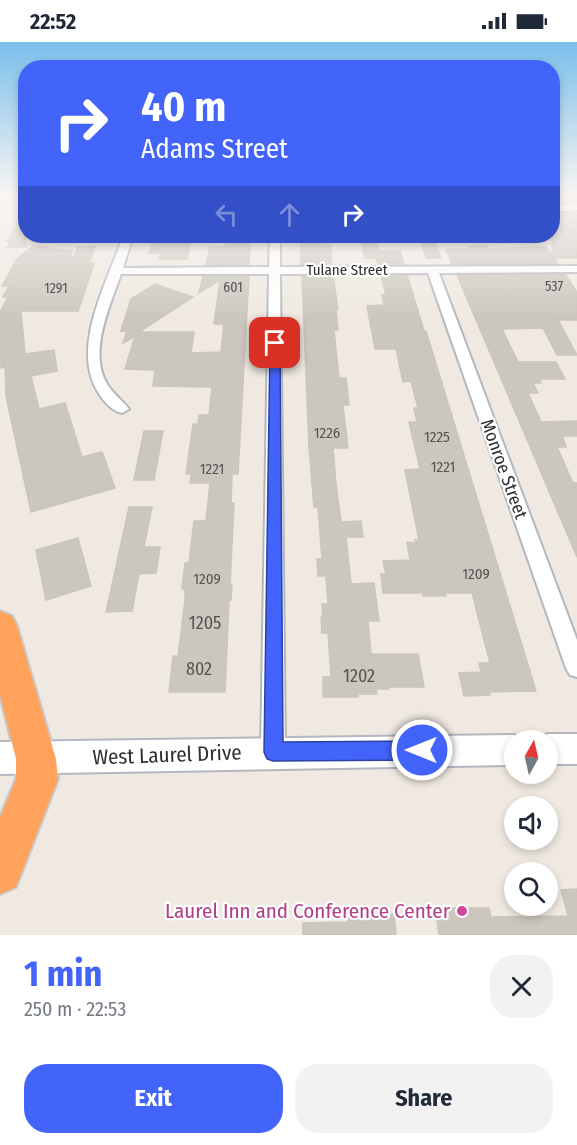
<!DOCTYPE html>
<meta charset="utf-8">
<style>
:root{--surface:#fff;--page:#f2f2f3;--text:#1f2937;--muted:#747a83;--accent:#4264fb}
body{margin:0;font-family:"Fira Sans Condensed",sans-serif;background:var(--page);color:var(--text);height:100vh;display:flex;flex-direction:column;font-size:22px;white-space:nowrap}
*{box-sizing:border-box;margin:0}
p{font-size:20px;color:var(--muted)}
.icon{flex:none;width:33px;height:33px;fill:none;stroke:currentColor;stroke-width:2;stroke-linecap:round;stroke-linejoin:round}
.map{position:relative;height:893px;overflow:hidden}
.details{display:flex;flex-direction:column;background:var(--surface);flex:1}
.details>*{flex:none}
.hud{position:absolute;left:18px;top:18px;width:542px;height:183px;border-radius:24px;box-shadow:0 3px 9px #0003;background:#4264fb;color:#fff;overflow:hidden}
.needle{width:39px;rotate:8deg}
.controls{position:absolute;left:504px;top:688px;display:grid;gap:12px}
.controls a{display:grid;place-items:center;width:54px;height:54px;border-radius:50%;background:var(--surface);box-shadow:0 3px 9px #0003;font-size:30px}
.pin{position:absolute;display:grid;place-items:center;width:51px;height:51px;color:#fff;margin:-26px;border-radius:12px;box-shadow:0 3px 9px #0006}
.me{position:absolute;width:66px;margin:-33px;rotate:270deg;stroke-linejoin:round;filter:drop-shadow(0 0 4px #0008)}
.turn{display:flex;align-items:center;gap:21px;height:126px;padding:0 24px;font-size:27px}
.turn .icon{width:78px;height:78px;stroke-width:2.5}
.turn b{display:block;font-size:42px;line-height:51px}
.lanes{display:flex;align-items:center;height:57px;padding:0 24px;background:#0003;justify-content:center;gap:30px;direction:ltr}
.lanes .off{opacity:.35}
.round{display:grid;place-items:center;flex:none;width:63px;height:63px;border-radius:24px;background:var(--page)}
.overview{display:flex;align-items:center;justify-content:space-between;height:102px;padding:0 24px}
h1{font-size:36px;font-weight:700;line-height:45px;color:var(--accent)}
.button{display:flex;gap:12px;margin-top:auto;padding:12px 24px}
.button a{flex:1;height:69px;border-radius:24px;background:var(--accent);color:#fff;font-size:24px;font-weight:700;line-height:69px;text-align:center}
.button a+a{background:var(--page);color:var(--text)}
.status{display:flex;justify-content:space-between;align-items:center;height:42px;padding:0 30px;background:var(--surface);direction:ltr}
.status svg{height:16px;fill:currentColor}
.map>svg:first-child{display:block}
.building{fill:#cbc7bf;stroke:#cbc5ba;stroke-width:1.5}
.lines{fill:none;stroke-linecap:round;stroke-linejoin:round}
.street-casing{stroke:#b4b7c1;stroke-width:4}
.secondary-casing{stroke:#b4b7c1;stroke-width:4}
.highway-casing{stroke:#c9c9c9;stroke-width:4}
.street{fill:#fff;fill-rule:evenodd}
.secondary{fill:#fff;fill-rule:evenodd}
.highway{fill:#ffa35c;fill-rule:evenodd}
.route{fill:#4264fb;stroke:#2b41a3;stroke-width:1.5}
.hotel-dot{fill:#d1479c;stroke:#fff;stroke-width:2}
.labels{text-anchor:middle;stroke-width:4.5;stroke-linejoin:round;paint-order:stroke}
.far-number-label{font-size:14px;fill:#555452}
.far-street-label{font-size:15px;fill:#2e2e2e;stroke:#fff}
.number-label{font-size:15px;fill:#555452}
.street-label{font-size:18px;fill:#2e2e2e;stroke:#fff}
.near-number-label{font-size:18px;fill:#555452}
.near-street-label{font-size:21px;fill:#2e2e2e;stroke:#fff}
.near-hotel-label{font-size:21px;fill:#b23c85;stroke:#fff;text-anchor:end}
</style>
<div class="status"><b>22:52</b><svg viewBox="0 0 49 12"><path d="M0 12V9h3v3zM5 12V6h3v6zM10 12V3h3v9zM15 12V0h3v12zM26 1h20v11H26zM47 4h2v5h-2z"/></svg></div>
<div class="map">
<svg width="577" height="893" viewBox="0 0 577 893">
<rect width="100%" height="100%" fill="#efe9e1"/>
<g class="building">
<polygon points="577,152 577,160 552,162 552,154"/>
<polygon points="26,169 26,205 7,205 11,199 7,199"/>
<polygon points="577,170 577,216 554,216 558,222 452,222 446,207 470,207 468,204 487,203 488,207 546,205 552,214 552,172"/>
<polygon points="154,194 192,194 187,217 159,217 161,211 149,211"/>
<polygon points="235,194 251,194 249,223 206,223 210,205 225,205 225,202 234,202"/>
<polygon points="419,194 432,194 441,216 426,216"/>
<polygon points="301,199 325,199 326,203 331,203 331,223 301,223"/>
<polygon points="361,199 376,199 379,209 400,209 404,222 378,222 376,216 365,216"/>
<polygon points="33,204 72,209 71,215 74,215 78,205 96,204 90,218 83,218 94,222 78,269 21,269 25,312 54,308 57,329 31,334 39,367 65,361 82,415 102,410 115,446 31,470 6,354 5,325 1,326 0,270 8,255 3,255 9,244 2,244 17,217"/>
<polygon points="565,232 577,250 577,278 558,278 577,313 557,313 543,286 502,287 518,320 556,320 565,337 540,337 541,341 533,341 538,351 528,351 541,380 577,379 577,394 562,394 566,405 557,405 573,441 577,441 577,515 457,233"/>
<polygon points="407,233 424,289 426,289 536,649 489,650 490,653 464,654 459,631 481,630 479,621 490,621 472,551 445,551 446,554 423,554 423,551 383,551 381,532 386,532 383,519 410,518 407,500 416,501 415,498 419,498 405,428 420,427 409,380 417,380 414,366 418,366 411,339 403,340 396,307 375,307 367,264 384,263 382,253 386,253 381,234"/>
<polygon points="203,234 249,234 238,432 232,432 231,461 234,461 230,542 232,542 231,558 229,558 225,650 169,650 173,614 178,614 185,558 185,547 182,547 185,521 189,521 194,479 206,479 210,441 190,441 191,432 186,432 193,382 198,382 199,373 209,373 212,345 153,344 155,328 125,327 135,294 123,301 127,289 121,289 131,257 155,242 193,255 139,290 194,290 191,311 221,310 224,282 214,282 220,238 199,251"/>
<polygon points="302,234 333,234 338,267 336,269 338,288 334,288 339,336 346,336 349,363 343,363 348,406 333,406 336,443 341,480 361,479 363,495 346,495 351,542 374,541 379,579 368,579 371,612 418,612 424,645 389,645 389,647 376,647 377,652 358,652 358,655 323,655 323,635 331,635 328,591 322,591 321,575 323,575 322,562 328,562 326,534 318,534 317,517 322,517 318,465 314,465 309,405"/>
<polygon points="144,389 163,389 154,438 134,438"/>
<polygon points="129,465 152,465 144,505 160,505 156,531 139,532 132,569 106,570"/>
<polygon points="78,496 91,544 46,558 36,508"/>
<polygon points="577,847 577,893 439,893 435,866 489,866 491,875 568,874 561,848"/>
<polygon points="394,872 396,893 303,893 303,881 348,880 348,873"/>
</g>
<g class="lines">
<g class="street-casing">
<g id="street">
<polygon points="577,162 577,168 552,170 552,164"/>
<path d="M123,194H133L123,226L269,225L270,194H280V225L577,224V230L439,231L577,598V635L570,633L566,626L428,231L280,232L285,710L281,718L273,721L265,718L261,710L269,232H121C110,264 88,310 107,342C113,352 122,358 129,367L122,371C112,369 103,359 98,350C70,305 108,239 123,194Z"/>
</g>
</g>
<g class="secondary-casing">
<g id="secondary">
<polygon points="548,692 577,692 577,722 548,722 548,699 536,699 537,696"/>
<polygon points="514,693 526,699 514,699 514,723 0,732 0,700"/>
</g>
</g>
<g class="highway-casing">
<polygon id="highway" points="0,569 12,574 17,584 56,717 58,737 16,845 0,852 0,775 16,737 16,717 0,653"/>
</g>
<use href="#street" class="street"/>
<use href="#secondary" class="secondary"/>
<use href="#highway" class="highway"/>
</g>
<linearGradient id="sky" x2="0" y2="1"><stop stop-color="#7abfeb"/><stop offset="0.55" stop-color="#f8f5f2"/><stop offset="1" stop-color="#f8f5f2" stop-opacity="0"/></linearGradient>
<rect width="577" height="277" fill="url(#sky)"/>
<polygon class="route" points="275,298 280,301 283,700 422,699 429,702 432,708 429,715 422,718 273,719 267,717 264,710 270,301"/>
<circle class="hotel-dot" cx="462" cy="869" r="6"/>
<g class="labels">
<g class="far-number-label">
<text x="554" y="249">537</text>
<text x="233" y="250">601</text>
<text x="56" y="251">1291</text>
</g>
<g class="far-street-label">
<text x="347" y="233">Tulane Street</text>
</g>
<g class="number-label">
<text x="327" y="396">1226</text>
<text x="437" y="400">1225</text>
<text x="443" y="430">1221</text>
<text x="212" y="432">1221</text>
<text x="476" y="537">1209</text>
<text x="207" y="542">1209</text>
</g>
<g class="street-label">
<text transform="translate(504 427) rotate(70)" y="6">Monroe Street</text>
</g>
<g class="near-number-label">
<text x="205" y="587">1205</text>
<text x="199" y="633">802</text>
<text x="359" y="640">1202</text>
</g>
<g class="near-street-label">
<text transform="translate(167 713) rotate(-2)" y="7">West Laurel Drive</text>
</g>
<g class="near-hotel-label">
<text x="450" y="876">Laurel Inn and Conference Center</text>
</g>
</g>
</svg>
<div class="controls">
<a><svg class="needle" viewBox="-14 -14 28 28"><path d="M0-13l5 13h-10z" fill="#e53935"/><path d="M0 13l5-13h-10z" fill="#747a83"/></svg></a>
<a><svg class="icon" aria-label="sound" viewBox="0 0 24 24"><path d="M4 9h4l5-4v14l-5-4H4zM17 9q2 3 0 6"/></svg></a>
<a><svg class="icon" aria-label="search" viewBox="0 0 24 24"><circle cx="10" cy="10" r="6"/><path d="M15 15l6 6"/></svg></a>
</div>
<div class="pin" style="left:275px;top:301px;background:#d93025"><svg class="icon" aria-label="arrive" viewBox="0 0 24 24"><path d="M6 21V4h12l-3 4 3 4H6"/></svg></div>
<svg class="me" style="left:422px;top:708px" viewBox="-20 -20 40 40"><circle r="17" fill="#4264fb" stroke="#fff" stroke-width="3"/><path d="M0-11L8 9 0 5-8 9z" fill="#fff"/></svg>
<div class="hud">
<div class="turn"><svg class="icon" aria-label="right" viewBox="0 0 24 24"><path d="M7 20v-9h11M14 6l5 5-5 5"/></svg><div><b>40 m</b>Adams Street</div></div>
<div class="lanes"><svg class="icon off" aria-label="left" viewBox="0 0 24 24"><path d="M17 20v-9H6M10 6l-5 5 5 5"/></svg><svg class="icon off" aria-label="ahead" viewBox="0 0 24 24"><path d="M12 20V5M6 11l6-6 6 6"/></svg><svg class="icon" aria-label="right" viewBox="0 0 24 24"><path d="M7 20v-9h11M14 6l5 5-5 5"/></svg></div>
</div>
</div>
<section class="details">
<div class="overview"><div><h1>1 min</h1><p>250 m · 22:53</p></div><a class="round"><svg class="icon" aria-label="close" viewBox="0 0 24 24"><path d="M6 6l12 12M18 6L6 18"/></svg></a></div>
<div class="button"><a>Exit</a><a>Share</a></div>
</section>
